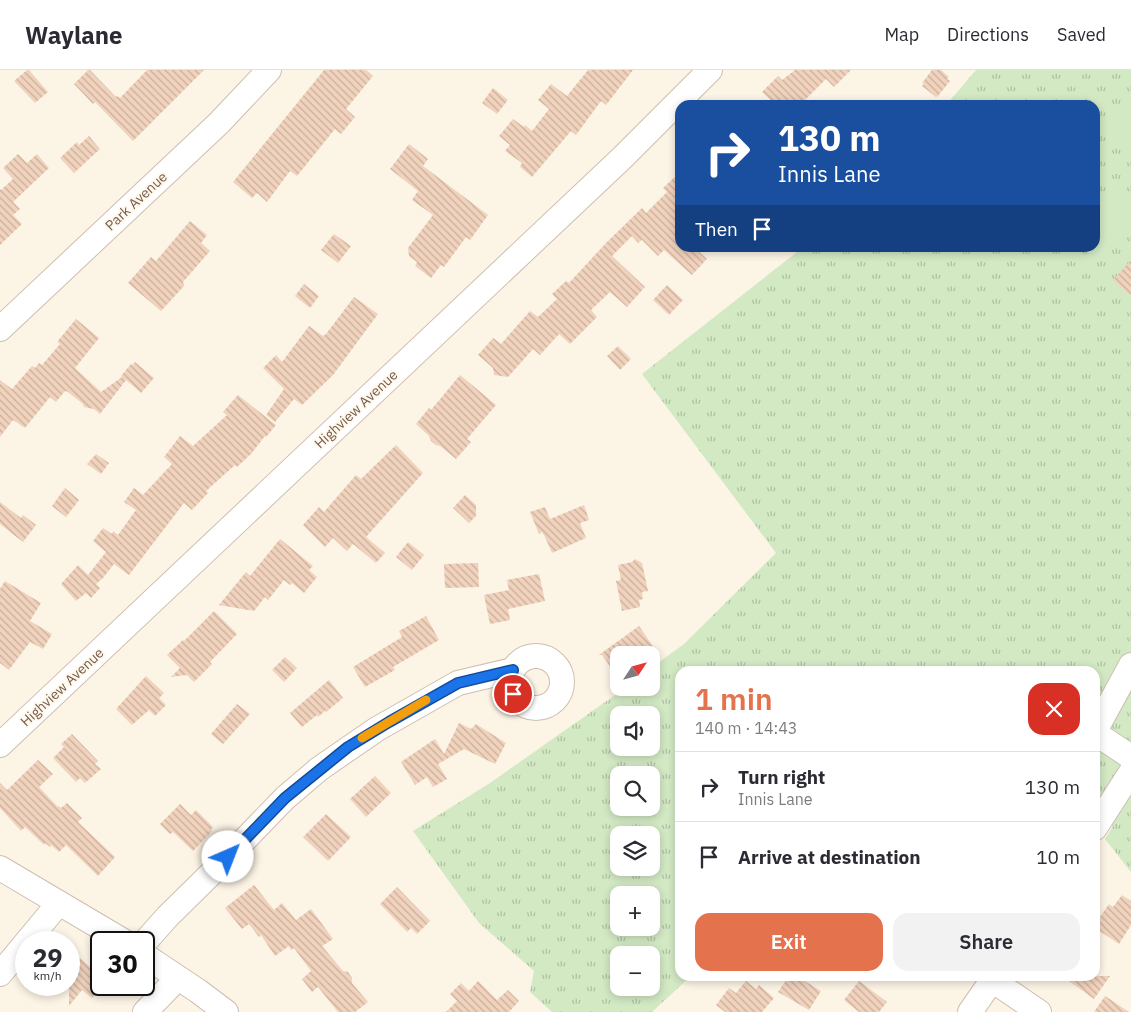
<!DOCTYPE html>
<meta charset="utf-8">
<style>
:root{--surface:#fff;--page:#f2f2f3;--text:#2b2b33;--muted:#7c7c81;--line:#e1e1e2;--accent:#e3724d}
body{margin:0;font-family:"IBM Plex Sans",sans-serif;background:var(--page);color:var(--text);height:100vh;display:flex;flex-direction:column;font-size:19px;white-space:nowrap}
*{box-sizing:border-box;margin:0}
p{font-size:16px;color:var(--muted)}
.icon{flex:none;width:28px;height:28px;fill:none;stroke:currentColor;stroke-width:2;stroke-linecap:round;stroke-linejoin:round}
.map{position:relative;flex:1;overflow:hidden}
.drawer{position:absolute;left:675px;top:596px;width:425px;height:315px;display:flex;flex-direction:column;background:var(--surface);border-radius:15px;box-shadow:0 2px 8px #0003}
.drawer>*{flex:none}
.hud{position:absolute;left:675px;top:30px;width:425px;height:152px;border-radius:15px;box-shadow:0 2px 8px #0003;background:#1a4fa0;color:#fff;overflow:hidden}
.needle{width:32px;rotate:54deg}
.buttons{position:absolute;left:610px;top:576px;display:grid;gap:10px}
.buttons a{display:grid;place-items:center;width:50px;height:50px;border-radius:10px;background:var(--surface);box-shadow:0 2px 8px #0003;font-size:25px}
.speed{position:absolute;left:15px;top:861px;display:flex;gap:10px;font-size:25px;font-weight:700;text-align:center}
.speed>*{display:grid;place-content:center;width:65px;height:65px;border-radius:50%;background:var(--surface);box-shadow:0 2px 8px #0003;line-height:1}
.speed small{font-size:12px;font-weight:400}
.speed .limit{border:2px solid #111;border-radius:8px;background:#fff;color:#111}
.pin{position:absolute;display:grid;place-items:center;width:42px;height:42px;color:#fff;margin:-21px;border:2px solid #fff;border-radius:50%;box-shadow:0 1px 5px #0007}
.me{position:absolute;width:55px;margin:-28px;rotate:44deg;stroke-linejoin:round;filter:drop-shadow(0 0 4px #0008)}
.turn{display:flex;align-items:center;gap:18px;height:105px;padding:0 20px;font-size:22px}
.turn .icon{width:65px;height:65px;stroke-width:2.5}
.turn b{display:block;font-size:35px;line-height:42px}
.then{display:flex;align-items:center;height:48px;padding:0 20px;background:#0003;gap:10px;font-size:19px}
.round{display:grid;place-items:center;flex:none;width:52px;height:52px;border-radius:15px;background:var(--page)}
.head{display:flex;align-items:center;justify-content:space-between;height:85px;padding:0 20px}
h1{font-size:30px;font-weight:600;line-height:38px;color:var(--accent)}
.button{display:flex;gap:10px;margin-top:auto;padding:10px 20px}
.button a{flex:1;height:58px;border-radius:15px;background:var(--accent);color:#fff;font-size:20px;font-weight:600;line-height:58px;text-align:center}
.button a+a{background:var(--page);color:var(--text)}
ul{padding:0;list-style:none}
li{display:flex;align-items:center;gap:15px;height:70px;padding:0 20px;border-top:1px solid var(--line)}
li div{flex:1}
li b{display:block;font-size:19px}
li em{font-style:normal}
header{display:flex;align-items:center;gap:30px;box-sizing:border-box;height:70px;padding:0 25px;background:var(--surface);border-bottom:1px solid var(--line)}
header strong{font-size:24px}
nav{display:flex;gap:28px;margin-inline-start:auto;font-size:18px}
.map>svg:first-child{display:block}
.grass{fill:url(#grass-tufts);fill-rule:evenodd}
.pitch{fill:#d2e9c4}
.building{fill:url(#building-back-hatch)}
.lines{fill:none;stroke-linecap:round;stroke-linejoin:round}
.minor-casing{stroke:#cfbeaf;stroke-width:26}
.minor{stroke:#fff;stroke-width:24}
.route-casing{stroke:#114b97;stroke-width:12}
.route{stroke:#1a73e8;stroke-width:9}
.slow{stroke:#f59e0b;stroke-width:9}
.labels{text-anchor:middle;stroke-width:4;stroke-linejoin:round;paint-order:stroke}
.street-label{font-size:14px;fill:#745b4b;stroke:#fff8ec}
</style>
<header>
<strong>Waylane</strong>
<nav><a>Map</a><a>Directions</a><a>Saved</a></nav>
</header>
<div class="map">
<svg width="1131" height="942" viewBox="0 0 1131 942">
<defs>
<pattern id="grass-tufts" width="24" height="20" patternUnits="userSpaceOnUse" patternTransform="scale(1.25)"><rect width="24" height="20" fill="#d2e9c4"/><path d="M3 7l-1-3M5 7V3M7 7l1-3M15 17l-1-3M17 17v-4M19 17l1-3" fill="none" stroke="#afc0a1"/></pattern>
<pattern id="building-back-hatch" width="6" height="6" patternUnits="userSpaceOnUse" patternTransform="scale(1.25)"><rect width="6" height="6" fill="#f1d3bd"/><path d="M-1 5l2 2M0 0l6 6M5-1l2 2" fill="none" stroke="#c8ae9c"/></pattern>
</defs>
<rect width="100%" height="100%" fill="#fcf4e5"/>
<path class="grass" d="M976,0H1131V802L1105,769L1113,756L1095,742V601H680V906H691L652,942H552L530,922L534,901L479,853L413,761L490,713L625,618H651V598L684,574L776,483L642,304L802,178H1095V35H946ZM619,645H651V678H619ZM619,705H651V738H619ZM619,765H651V798H619ZM619,825H651V858H619ZM619,885H651V918H619Z"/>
<g class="pitch">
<polygon points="1131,29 1131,74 1127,78 1105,59"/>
<polygon points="1113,120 1131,136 1131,145 1095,189 1082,178 1095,178 1095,142"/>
</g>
<g class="building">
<polygon points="27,0 29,0 48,22 35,33 14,11"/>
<polygon points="88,0 90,0 116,27 117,26 120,28 147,0 204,0 133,71 95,32 93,34 74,14"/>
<polygon points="324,0 366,0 373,6 346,39 355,47 341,64 335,59 297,106 290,101 267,132 257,123 252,128 233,112"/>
<polygon points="588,0 633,0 606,35 601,31 576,65 571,61 532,107 520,97 522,93 505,81 510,75 499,66 513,49 524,57 525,55 532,61 549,39 538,30 551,14 567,26"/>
<polygon points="795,0 851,0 834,17 826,9 800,35 776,35 762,22 778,6 782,10"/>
<polygon points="932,0 941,0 949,7 947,9 950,11 938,26 936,27 922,16 924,14 922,13"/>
<polygon points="493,18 508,30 497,44 482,33"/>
<polygon points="89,66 100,79 74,103 60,88 77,72 79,75"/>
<polygon points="409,74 428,89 423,96 488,145 470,170 466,167 444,197 441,195 431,208 415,196 417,192 409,186 408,178 433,145 412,130 418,121 390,99"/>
<polygon points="18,84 27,93 37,84 49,98 13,132 20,139 13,145 22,154 0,175 0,119 1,120 13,109 3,98"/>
<polygon points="680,102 680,178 695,178 707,189 692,205 664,180 658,186 642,170 638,173 632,166 612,186 645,217 627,237 610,222 591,240 597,247 570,274 559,264 540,285 533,279 508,307 494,305 493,298 478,285 493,268 501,274 530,241 538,247 557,229 552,224 566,211 569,213 606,173 642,138 646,143 667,122 663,118"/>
<polygon points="190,151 207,165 201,173 210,181 183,212 184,216 161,241 128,213 151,187 156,191"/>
<polygon points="334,164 351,176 338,193 321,180"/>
<polygon points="1131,190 1131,226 1113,210"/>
<polygon points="304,214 319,226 310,238 295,226"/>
<polygon points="667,215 683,230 669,245 653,230"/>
<polygon points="354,227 378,244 333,305 302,335 294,329 275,352 266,345 284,319 263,298 276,285 282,292 309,256 323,266 326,264"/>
<polygon points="76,249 99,268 75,298 101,322 122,307 121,306 131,294 132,295 135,292 154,308 141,323 126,310 100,344 94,339 84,337 83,334 68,322 65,321 56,332 50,327 25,358 13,350 0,367 0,310 12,319 32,296 35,298 39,293 42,295 60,274 57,272"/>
<polygon points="618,276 631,289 620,300 607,286"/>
<polygon points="460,305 496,335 467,369 471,372 456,389 440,376 436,375 431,371 429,366 416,354 429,338 431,340"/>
<polygon points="238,325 276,355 266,367 265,366 251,384 237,397 235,395 206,421 208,423 192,440 184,433 129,505 114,494 103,508 96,514 100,518 91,528 86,523 76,531 61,514 78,495 88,505 106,482 93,471 103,458 112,464 113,461 118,465 136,440 124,432 134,418 143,425 172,394 164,387 180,366 193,376 227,345 223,342"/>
<polygon points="396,375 423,403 366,467 385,483 376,493 353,474 347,481 333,468 325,477 303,455 319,437 324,442 356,405 361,409"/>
<polygon points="96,384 109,393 101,404 87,394"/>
<polygon points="65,418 79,430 66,447 52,436"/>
<polygon points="465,425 476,435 476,446 469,453 453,438"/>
<polygon points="0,432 21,448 23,445 36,455 23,472 0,454"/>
<polygon points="584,435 589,450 580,453 586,468 552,483 545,467 542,462 539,464 530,442 545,437 550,449"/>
<polygon points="280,469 313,496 309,500 317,507 304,523 292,513 290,515 284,510 268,530 265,527 254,541 219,535 246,502 250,506"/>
<polygon points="408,472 424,485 412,500 396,487"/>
<polygon points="635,489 642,493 648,521 642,522 643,529 639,530 640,537 622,541 616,511 621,510 618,495 632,492"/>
<polygon points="478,493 479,517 445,518 444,494"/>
<polygon points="539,504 545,531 508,539 510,550 490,554 484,525 509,520 507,510"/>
<polygon points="5,511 41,533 30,551 52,564 43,579 30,572 9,600 0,593 0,519"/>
<polygon points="214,541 237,564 210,592 212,594 194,612 187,605 171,607 180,598 167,585 183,570 184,571"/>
<polygon points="426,546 439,570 393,597 395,600 365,617 353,597 402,567 399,561"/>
<polygon points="639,556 659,585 619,585 619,609 602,585 599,585"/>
<polygon points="285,587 297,598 284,612 272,600"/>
<polygon points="146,606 164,623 159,628 166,635 155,646 149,640 132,655 116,639"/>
<polygon points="329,610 343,628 326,642 326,640 318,647 317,645 302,657 290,643"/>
<polygon points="237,634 250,644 223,674 211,664"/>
<polygon points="459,653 471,659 476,654 506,673 495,694 464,679 438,694 447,709 433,717 427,707 415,715 401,692 435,669 444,684"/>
<polygon points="72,664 98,691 95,694 101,699 85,713 80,708 76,712 53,688 64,677 61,674"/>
<polygon points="38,690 53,704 39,717 58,737 59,736 61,738 67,733 82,748 78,752 115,787 98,806 66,775 59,782 51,775 50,777 45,773 44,775 25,757 21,761 0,738 0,713 7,720"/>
<polygon points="375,706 391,723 366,747 350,729"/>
<polygon points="180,734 191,745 196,740 213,757 211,760 212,761 193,781 173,762 170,764 160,754"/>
<polygon points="326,744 351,767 328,791 303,767"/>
<polygon points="254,815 274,840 282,833 296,850 311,839 333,869 322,876 343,901 348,902 352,908 352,913 368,932 355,942 338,942 318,917 312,922 302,909 311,901 294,878 291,880 289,876 275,886 261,865 259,867 249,854 242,859 225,838"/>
<polygon points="397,817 430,851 417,864 411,858 407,862 380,834"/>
<polygon points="1122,825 1131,831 1131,855 1119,874 1095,858 1095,854 1109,834 1113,837"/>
<polygon points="80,888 101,907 101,918 92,928 82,920 69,936 69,900"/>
<polygon points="789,906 803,910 821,921 809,940 778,922"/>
<polygon points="1062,906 1110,906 1094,929"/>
<polygon points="478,911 497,930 508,920 519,931 509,942 446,942 457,931 450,924 461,913 469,921"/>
<polygon points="746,911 756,919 759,915 774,928 762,942 725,942 716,935 729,918 736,923"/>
<polygon points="859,911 887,932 879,942 859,942 844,930"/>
<polygon points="1105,926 1129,942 1094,942"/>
</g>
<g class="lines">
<g class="minor-casing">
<g id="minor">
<polyline points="0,259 219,53 269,0"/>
<circle cx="536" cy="612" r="26"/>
<polyline points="1095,661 1131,595"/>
<polyline points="1095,663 1131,687"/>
<polyline points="0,675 622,88 710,0"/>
<polyline points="1095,758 1131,702"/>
<polyline points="0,798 125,872"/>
<polyline points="144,873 167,847 228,787 285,728 319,699 377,659 458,613 513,600"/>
<polyline points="144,885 198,921 226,942"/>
<polyline points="0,904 59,833"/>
<polyline points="992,910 1039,942"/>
<polyline points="145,942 178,908"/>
<polyline points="970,942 995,906"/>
</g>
</g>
<use href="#minor" class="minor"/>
</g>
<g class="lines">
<g class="route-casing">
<path id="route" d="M228,787L285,728L348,677L389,652L458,613L513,600C510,609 510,615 513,624"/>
</g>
<use href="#route" class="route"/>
<polyline class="slow" points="362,668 426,630"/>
</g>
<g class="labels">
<g class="street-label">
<text transform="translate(136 131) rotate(-43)" y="5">Park Avenue</text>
<text transform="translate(356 339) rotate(-43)" y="5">Highview Avenue</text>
<text transform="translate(62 617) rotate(-43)" y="5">Highview Avenue</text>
</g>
</g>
</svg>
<div class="buttons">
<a><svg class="needle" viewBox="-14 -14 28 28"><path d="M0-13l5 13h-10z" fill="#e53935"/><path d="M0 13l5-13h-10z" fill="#7c7c81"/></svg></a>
<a><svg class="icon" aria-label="sound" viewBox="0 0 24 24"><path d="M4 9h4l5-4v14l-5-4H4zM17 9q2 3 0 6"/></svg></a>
<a><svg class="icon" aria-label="search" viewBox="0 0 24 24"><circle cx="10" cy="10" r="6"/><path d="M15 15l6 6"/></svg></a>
<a><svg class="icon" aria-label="layers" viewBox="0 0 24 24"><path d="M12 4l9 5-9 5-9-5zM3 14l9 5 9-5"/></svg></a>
<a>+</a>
<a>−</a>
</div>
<div class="speed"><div>29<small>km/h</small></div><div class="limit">30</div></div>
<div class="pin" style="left:513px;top:624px;background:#d93025"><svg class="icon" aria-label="arrive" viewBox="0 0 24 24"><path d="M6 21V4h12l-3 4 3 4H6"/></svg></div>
<svg class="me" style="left:228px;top:787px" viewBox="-20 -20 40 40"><circle r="19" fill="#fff"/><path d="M0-13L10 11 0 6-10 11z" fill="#1a73e8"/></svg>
<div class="hud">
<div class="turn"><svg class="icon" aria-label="right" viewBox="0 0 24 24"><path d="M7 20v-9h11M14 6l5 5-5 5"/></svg><div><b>130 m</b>Innis Lane</div></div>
<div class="then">Then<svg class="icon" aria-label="arrive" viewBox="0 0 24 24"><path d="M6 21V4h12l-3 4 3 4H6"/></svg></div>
</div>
<section class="drawer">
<div class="head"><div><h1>1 min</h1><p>140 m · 14:43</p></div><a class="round" style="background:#d93025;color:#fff"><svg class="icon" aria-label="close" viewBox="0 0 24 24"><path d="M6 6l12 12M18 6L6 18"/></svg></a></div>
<ul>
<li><svg class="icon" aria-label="right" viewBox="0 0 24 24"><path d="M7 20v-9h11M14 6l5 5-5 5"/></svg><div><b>Turn right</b><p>Innis Lane</p></div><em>130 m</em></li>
<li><svg class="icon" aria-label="arrive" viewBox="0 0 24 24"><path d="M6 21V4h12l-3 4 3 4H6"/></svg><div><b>Arrive at destination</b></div><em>10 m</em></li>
</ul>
<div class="button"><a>Exit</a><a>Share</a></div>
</section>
</div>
